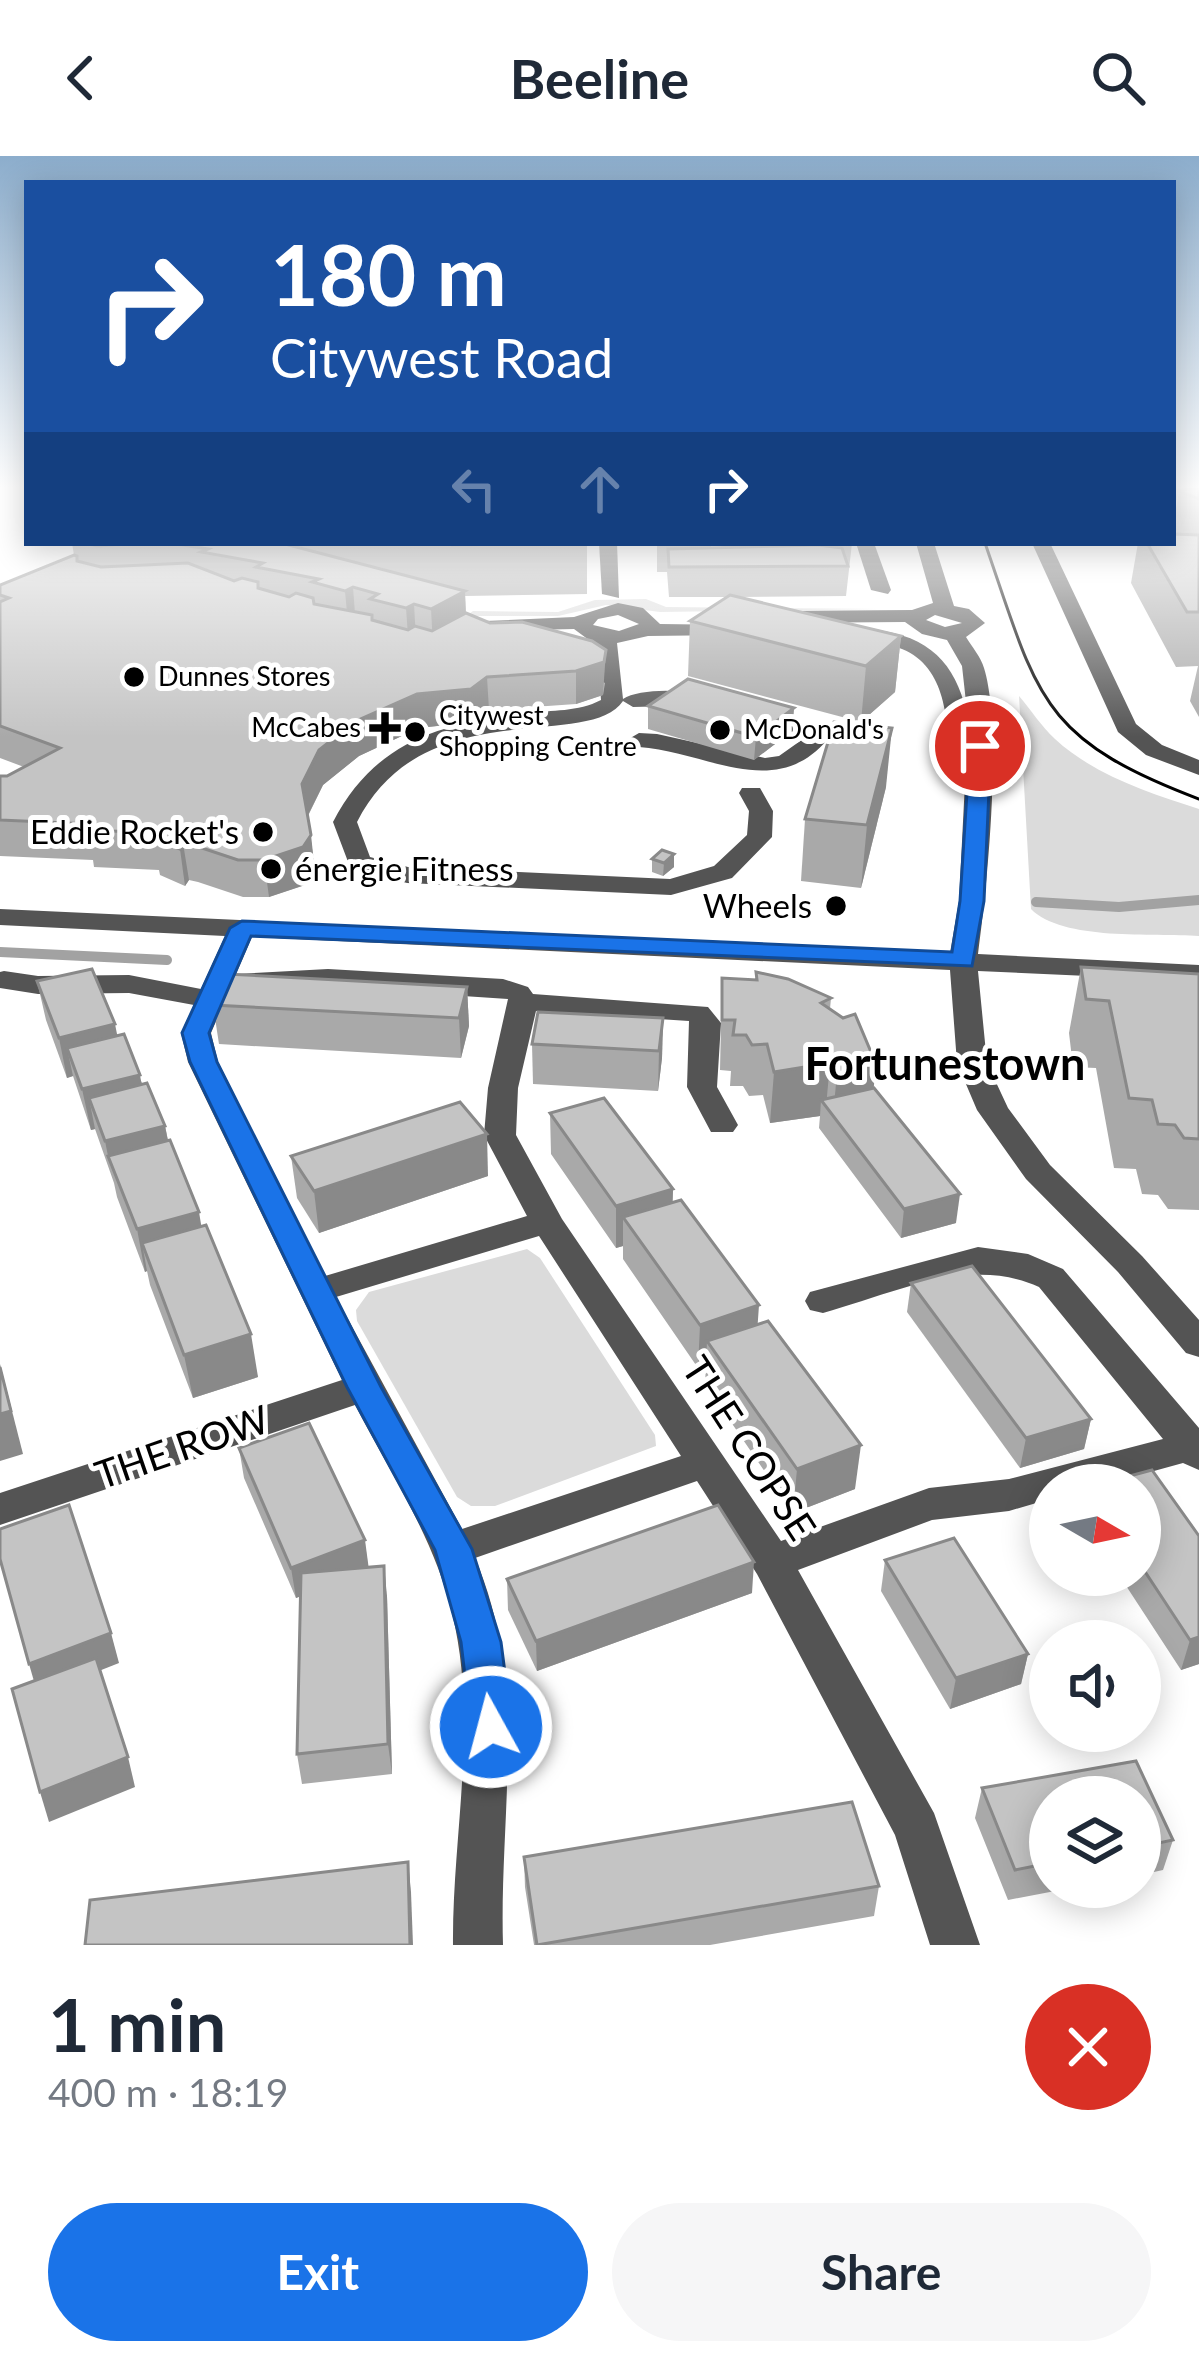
<!DOCTYPE html>
<meta charset="utf-8">
<style>
:root{--surface:#fff;--page:#f6f6f7;--text:#1f2937;--muted:#747a83;--accent:#1a73e8}
body{margin:0;font-family:Lato,sans-serif;background:var(--page);color:var(--text);height:100vh;display:flex;flex-direction:column;font-size:45px;white-space:nowrap}
*{box-sizing:border-box;margin:0}
p{font-size:39px;color:var(--muted)}
.icon{flex:none;width:66px;height:66px;fill:none;stroke:currentColor;stroke-width:2;stroke-linecap:round;stroke-linejoin:round}
.map{position:relative;height:1789px;overflow:hidden}
.panel{display:flex;flex-direction:column;background:var(--surface);flex:1}
.panel>*{flex:none}
.banner{position:absolute;left:24px;top:24px;width:1152px;height:366px;border-radius:0px;box-shadow:0 6px 30px #0003;background:#1a4fa0;color:#fff;overflow:hidden}
.needle{width:78px;rotate:99deg}
.tools{position:absolute;left:1029px;top:1308px;display:grid;gap:24px}
.tools a{display:grid;place-items:center;width:132px;height:132px;border-radius:50%;background:var(--surface);box-shadow:0 6px 30px #0003;font-size:60px}
.pin{position:absolute;display:grid;place-items:center;width:102px;height:102px;color:#fff;margin:-51px;border:6px solid #fff;border-radius:50%;box-shadow:0 3px 12px #0007}
.me{position:absolute;width:132px;margin:-66px;rotate:353deg;stroke-linejoin:round;filter:drop-shadow(0 0 9px #0008)}
.turn{display:flex;align-items:center;gap:42px;height:252px;padding:0 48px;font-size:54px}
.turn .icon{width:156px;height:156px;stroke-width:2.5}
.turn b{display:block;font-size:84px;line-height:102px}
.lanes{display:flex;align-items:center;height:114px;padding:0 48px;background:#0003;justify-content:center;gap:60px;direction:ltr}
.lanes .off{opacity:.35}
.round{display:grid;place-items:center;flex:none;width:126px;height:126px;border-radius:63px;background:var(--page)}
.head{display:flex;align-items:center;justify-content:space-between;height:204px;padding:0 48px}
h1{font-size:72px;font-weight:700;line-height:90px}
.button{display:flex;gap:24px;margin-top:auto;padding:24px 48px}
.button a{flex:1;height:138px;border-radius:72px;background:var(--accent);color:#fff;font-size:48px;font-weight:700;line-height:138px;text-align:center}
.button a+a{background:var(--page);color:var(--text)}
header{display:flex;justify-content:space-between;align-items:center;height:156px;padding:0 48px;background:var(--surface);font-size:54px;font-weight:700}
.map>svg:first-child{display:block}
.green{fill:#dbdbdb}
.lines{fill:none;stroke-linecap:round;stroke-linejoin:round}
.stream{stroke:#a2a2a2;stroke-width:10}
.minor{fill:#545454;fill-rule:evenodd}
.tram{stroke:#000;stroke-width:3}
.wall{fill:#a9a9a9}
.shaded-wall{fill:#898989}
.building{fill:#c4c4c4;stroke:#898989;stroke-width:3}
.route{fill:#1a73e8;stroke:#114b97;stroke-width:3}
.poi-dot{fill:#000;stroke:#fff;stroke-width:4.5}
.labels{text-anchor:middle;stroke-width:10;stroke-linejoin:round;paint-order:stroke}
.far-poi-label{font-size:27px;fill:#000;stroke:#fff;text-anchor:start}
.poi-label{font-size:33px;fill:#000;stroke:#fff;text-anchor:end}
.near-street-label{font-size:39px;fill:#000;stroke:#fff}
.district-label{font-size:45px;font-weight:bold;fill:#000;stroke:#fff}
</style>
<header><svg class="icon" aria-label="back" viewBox="0 0 24 24"><path d="M15 5l-7 7 7 7"/></svg>Beeline<svg class="icon" aria-label="search" viewBox="0 0 24 24"><circle cx="10" cy="10" r="6"/><path d="M15 15l6 6"/></svg></header>
<div class="map">
<svg width="1199" height="1789" viewBox="0 0 1199 1789">
<rect width="100%" height="100%" fill="#fff"/>
<g class="green">
<polygon points="646,443 666,451 879,453 660,456 606,449 558,460 466,460 473,455 558,456 595,444"/>
<path d="M1019,540C1031,554 1041,570 1055,583C1094,619 1149,637 1199,653V780C1154,777 1062,785 1031,753Z"/>
<polygon points="527,1093 540,1102 655,1279 656,1290 495,1350 471,1350 457,1341 357,1165 356,1154 369,1136"/>
</g>
<g class="lines">
<g class="stream">
<polyline points="1036,746 1119,751 1199,744"/>
<polyline points="0,796 167,804"/>
</g>
<g class="minor">
<polygon points="599,387 617,387 619,442 602,438"/>
<polygon points="856,387 874,387 891,434 888,438 871,434"/>
<path d="M916,387H934L954,450L969,453L985,467L966,481C972,491 981,501 984,512C1003,573 987,732 978,798L1199,809V825L978,815L987,907L1008,952L1050,1009L1142,1100L1199,1164V1201L1186,1197L1118,1116L1026,1023L977,954L957,907L950,814L252,781L236,818L328,813L503,823L528,831L533,838L708,851L721,867L717,931L738,969L733,976H711L687,931L689,865L536,855L518,932L516,979L562,1063L781,1385L929,1332L1009,1323L1163,1283L1039,1131C970,1099 892,1138 823,1157L810,1154L805,1145L810,1136L978,1091L1028,1098L1063,1113L1199,1272V1314L1183,1307L1103,1329H1050V1343L1009,1355L932,1364L798,1414L934,1657L980,1789H930L895,1679L757,1418L697,1325L475,1402C529,1528 499,1657 503,1789H453C452,1678 479,1567 452,1457C434,1382 390,1316 355,1249L0,1369V1337L342,1224L188,906L181,877L194,849L129,837L38,838L0,832V816L4,815L38,820L129,819L201,833L225,780L0,769V753L950,797L959,745L965,626L951,619C947,575 951,513 902,493C885,486 863,488 849,477C860,469 870,472 884,475C936,484 959,515 968,564L962,510L947,484L922,478L905,466L777,467L767,461L777,455L912,454L933,447ZM935,459L962,467L945,471L926,464ZM328,831L508,843L488,932L484,979L527,1060L325,1120L218,906L211,877L229,835ZM539,1080L681,1300L462,1373L336,1141Z"/>
<polygon points="1032,387 1050,387 1136,568 1162,589 1199,604 1199,619 1146,599 1118,576"/>
<path d="M618,447L643,452L660,468L737,469L740,473L730,479L648,480L617,487L623,543C640,532 694,532 710,544L707,549L633,551L623,545C589,596 424,534 357,666L370,701L408,711L670,723L714,710L747,679L749,655L739,637L742,632H760L773,655L772,681L732,722L671,739L407,727L350,711L333,666C375,585 441,567 527,557C552,554 578,556 601,544L597,490L574,473L492,475L485,473V465L574,461ZM618,459L639,468L619,475L593,469L598,463Z"/>
<path d="M756,553L818,570L827,584C774,646 705,595 639,591L627,584L639,577L657,578L765,602L779,600L803,583L748,565V555Z"/>
</g>
<path class="tram" d="M985,387C1038,540 1038,582 1199,643"/>
</g>
<g class="wall">
<polygon points="1173,331 1179,331 1175,354 1173,354"/>
<polygon points="1199,331 1199,561 1190,545 1198,510 1176,511 1131,427 1138,387 1173,387 1173,369 1179,335"/>
<polygon points="72,387 281,387 288,389 288,387 587,387 587,438 465,440 466,457 605,527 603,539 576,548 489,554 473,566 419,572 359,600 323,629 308,660 315,716 308,728 269,741 243,741 198,726 189,724 185,730 160,719 159,714 94,711 93,704 0,700 0,620 7,620 24,611 0,602 0,429 74,399"/>
<polygon points="657,387 711,387 711,392 789,390 788,387 852,387 846,440 736,441 901,480 895,536 861,566 688,520 690,465 727,441 669,441 667,416 657,416"/>
<polygon points="648,550 794,552 792,575 754,604 648,573"/>
<polygon points="886,631 861,732 801,725 805,663"/>
<polygon points="674,698 674,711 663,720 652,716 652,703"/>
<polygon points="1081,811 1199,818 1199,1054 1168,1053 1158,1039 1142,1038 1136,1013 1114,1012 1096,912 1073,911 1069,877"/>
<polygon points="756,816 831,842 830,853 874,932 956,1067 901,1082 819,972 820,960 770,967 763,939 749,940 743,930 730,930 731,915 720,914 722,822 756,824"/>
<polygon points="37,825 117,880 165,970 168,984 258,1221 193,1242 150,1129 147,1115 145,1116 117,1041 114,1027 95,973 91,974 73,920 67,922 46,864"/>
<polygon points="467,831 469,870 461,902 219,888 213,849"/>
<polygon points="663,862 662,902 658,935 533,928 532,888"/>
<polygon points="550,957 673,1033 672,1046 758,1169 855,1333 793,1357 705,1228 706,1209 698,1212 623,1103 623,1090 616,1092 551,998"/>
<polygon points="291,1000 488,1020 319,1077 297,1042"/>
<polygon points="911,1127 1091,1263 1084,1293 1020,1312 907,1156"/>
<polygon points="239,1292 368,1411 387,1440 392,1618 302,1628 297,1598 301,1440 296,1442 244,1322"/>
<polygon points="1140,1329 1199,1380 1199,1508 1181,1514 1119,1419 1140,1419"/>
<polygon points="885,1404 1028,1498 1021,1528 950,1553 881,1435"/>
<polygon points="507,1423 752,1437 537,1515 508,1454"/>
<polygon points="1136,1605 1173,1684 1163,1714 1140,1719 1140,1641 1050,1641 1050,1731 1076,1731 1008,1744 975,1662 982,1632"/>
<polygon points="524,1701 879,1730 874,1760 710,1789 534,1789 525,1731"/>
</g>
<g class="shaded-wall">
<polygon points="353,431 357,485 350,489 345,435"/>
<polygon points="465,435 467,488 434,507 431,453"/>
<polygon points="414,448 417,502 410,507 406,452"/>
<polygon points="901,480 895,536 861,566 866,510"/>
<polygon points="606,494 603,539 576,548 576,515"/>
<polygon points="487,521 489,554 473,566 419,572 359,600 323,629 306,663 302,628 319,594 356,565 417,538"/>
<polygon points="794,552 792,575 754,604 756,581"/>
<polygon points="892,572 886,631 861,732 867,669"/>
<polygon points="311,679 315,716 308,728 269,741 264,704"/>
<polygon points="183,687 189,724 185,730 180,693"/>
<polygon points="674,698 674,711 663,720 664,707"/>
<polygon points="467,831 469,870 461,902 459,862"/>
<polygon points="663,862 662,902 658,935 659,895"/>
<polygon points="115,868 123,908 67,892 73,920 67,922 59,882"/>
<polygon points="830,907 826,951 821,944 820,960 770,967 774,916"/>
<polygon points="876,908 871,960 833,960 837,917"/>
<polygon points="140,919 147,959 89,942 95,973 91,974 82,933"/>
<polygon points="165,970 173,1011 108,1000 105,985"/>
<polygon points="487,978 488,1020 319,1077 314,1035"/>
<polygon points="673,1033 672,1075 623,1061 623,1090 616,1092 616,1050"/>
<polygon points="960,1038 956,1067 901,1082 904,1053"/>
<polygon points="199,1056 206,1098 142,1087 147,1115 145,1116 137,1073"/>
<polygon points="759,1149 756,1192 707,1185 706,1209 698,1212 700,1169"/>
<polygon points="251,1178 258,1221 193,1242 184,1199"/>
<polygon points="0,1208 23,1298 0,1305"/>
<polygon points="1091,1263 1084,1293 1020,1312 1026,1282"/>
<polygon points="861,1289 855,1333 793,1357 797,1313"/>
<polygon points="365,1384 369,1414 296,1442 291,1412"/>
<polygon points="754,1406 752,1437 537,1515 536,1485"/>
<polygon points="384,1410 387,1440 392,1618 388,1588"/>
<polygon points="111,1477 119,1507 38,1539 29,1508"/>
<polygon points="1199,1481 1199,1508 1181,1514 1190,1484"/>
<polygon points="1028,1498 1021,1528 950,1553 956,1522"/>
<polygon points="128,1601 135,1631 49,1666 40,1636"/>
<polygon points="408,1706 411,1736 413,1789 410,1789"/>
</g>
<g class="building">
<polygon points="1199,331 1199,343 1179,335 1196,331"/>
<polygon points="1173,378 1199,379 1199,456 1187,456 1147,387 1173,387"/>
<polygon points="85,387 143,387 97,390"/>
<polygon points="170,387 281,387 465,435 431,453 414,448 406,452 370,443 378,438 353,431 345,435 312,426 319,423 256,411 263,407 201,396 208,393"/>
<polygon points="446,387 559,387 452,389"/>
<polygon points="818,389 842,392 848,410 669,411 668,393"/>
<polygon points="74,399 77,400 77,405 101,411 188,407 234,425 242,422 258,426 258,432 289,441 296,437 313,442 314,448 372,459 372,464 408,474 415,470 432,475 466,457 490,467 522,466 592,485 606,494 604,506 576,515 487,521 471,533 417,538 356,565 319,594 302,628 311,679 303,691 264,704 238,704 193,689 183,687 180,693 154,682 157,677 87,674 92,668 0,664 0,620 7,620 60,592 0,570 0,446 9,442 0,439 0,429"/>
<polygon points="730,439 901,480 866,510 690,465"/>
<polygon points="688,523 794,552 756,581 648,550"/>
<polygon points="834,566 892,572 867,669 805,663"/>
<polygon points="662,694 674,698 664,707 652,703"/>
<polygon points="1081,811 1199,818 1199,983 1184,982 1175,969 1158,968 1152,944 1129,942 1109,845 1086,843"/>
<polygon points="92,813 115,868 59,882 37,825"/>
<polygon points="756,816 788,823 831,842 821,847 843,862 855,858 876,908 837,917 830,907 774,916 767,888 752,889 746,879 733,879 735,864 722,864 722,822 757,824"/>
<polygon points="226,818 467,831 459,862 213,849"/>
<polygon points="538,856 663,862 659,895 532,888"/>
<polygon points="124,878 140,919 82,933 67,892"/>
<polygon points="147,927 165,970 105,985 89,942"/>
<polygon points="874,932 960,1038 904,1053 821,944"/>
<polygon points="604,942 673,1033 616,1050 550,957"/>
<polygon points="460,946 487,978 314,1035 291,1000"/>
<polygon points="170,984 199,1056 137,1073 108,1000"/>
<polygon points="681,1044 759,1149 700,1169 623,1061"/>
<polygon points="206,1069 251,1178 184,1199 142,1087"/>
<polygon points="972,1110 1091,1263 1026,1282 911,1127"/>
<polygon points="768,1165 861,1289 797,1313 707,1185"/>
<polygon points="0,1211 11,1255 0,1258"/>
<polygon points="309,1267 365,1384 291,1412 239,1292"/>
<polygon points="1152,1314 1199,1380 1199,1481 1190,1484 1140,1408 1140,1329 1096,1329"/>
<polygon points="69,1349 111,1477 29,1508 0,1403 0,1373"/>
<polygon points="718,1349 754,1406 536,1485 507,1423"/>
<polygon points="954,1382 1028,1498 956,1522 885,1404"/>
<polygon points="384,1410 388,1588 297,1598 301,1417"/>
<polygon points="96,1502 128,1601 40,1636 12,1533"/>
<polygon points="1136,1605 1173,1684 1140,1691 1140,1641 1050,1641 1050,1707 1015,1714 982,1632"/>
<polygon points="852,1646 879,1730 537,1789 524,1701"/>
<polygon points="408,1706 410,1789 85,1789 90,1744"/>
</g>
<linearGradient id="sky" x2="0" y2="1"><stop stop-color="#8cadcc"/><stop offset="0.57" stop-color="#fff"/><stop offset="1" stop-color="#fff" stop-opacity="0"/></linearGradient>
<rect width="1199" height="581" fill="url(#sky)"/>
<polygon class="route" points="980,583 991,590 984,745 972,810 251,780 209,877 217,906 381,1231 472,1393 501,1486 512,1571 506,1584 491,1589 477,1584 471,1571 461,1486 435,1394 347,1231 190,906 182,877 230,772 242,765 952,796 960,745 970,590"/>
<g class="poi-dot">
<circle cx="134" cy="521" r="12"/>
<path d="M379 554h12v12h12v12h-12v12h-12v-12h-12v-12h12z"/>
<circle cx="720" cy="574" r="12"/>
<circle cx="415" cy="576" r="12"/>
<circle cx="263" cy="676" r="12"/>
<circle cx="271" cy="713" r="12"/>
<circle cx="836" cy="750" r="12"/>
</g>
<g class="labels">
<g class="far-poi-label">
<text x="158" y="530">Dunnes Stores</text>
<text x="439" y="569">Citywest<tspan x="439" dy="31">Shopping Centre</tspan></text>
<text x="361" y="581" text-anchor="end">McCabes</text>
<text x="744" y="583">McDonald's</text>
</g>
<g class="poi-label">
<text x="239" y="688">Eddie Rocket's</text>
<text x="295" y="725" text-anchor="start">énergie Fitness</text>
<text x="812" y="762">Wheels</text>
</g>
<g class="near-street-label">
<text transform="translate(182 1291) rotate(-19)" y="14">THE ROW</text>
<text transform="translate(749 1292) rotate(57)" y="14">THE COPSE</text>
</g>
<g class="district-label">
<text x="945" y="924">Fortunestown</text>
</g>
</g>
</svg>
<div class="tools">
<a><svg class="needle" viewBox="-14 -14 28 28"><path d="M0-13l5 13h-10z" fill="#e53935"/><path d="M0 13l5-13h-10z" fill="#747a83"/></svg></a>
<a><svg class="icon" aria-label="sound" viewBox="0 0 24 24"><path d="M4 9h4l5-4v14l-5-4H4zM17 9q2 3 0 6"/></svg></a>
<a><svg class="icon" aria-label="layers" viewBox="0 0 24 24"><path d="M12 4l9 5-9 5-9-5zM3 14l9 5 9-5"/></svg></a>
</div>
<div class="pin" style="left:980px;top:590px;background:#d93025"><svg class="icon" aria-label="arrive" viewBox="0 0 24 24"><path d="M6 21V4h12l-3 4 3 4H6"/></svg></div>
<svg class="me" style="left:491px;top:1571px" viewBox="-20 -20 40 40"><circle r="17" fill="#1a73e8" stroke="#fff" stroke-width="3"/><path d="M0-11L8 9 0 5-8 9z" fill="#fff"/></svg>
<div class="banner">
<div class="turn"><svg class="icon" aria-label="right" viewBox="0 0 24 24"><path d="M7 20v-9h11M14 6l5 5-5 5"/></svg><div><b>180 m</b>Citywest Road</div></div>
<div class="lanes"><svg class="icon off" aria-label="left" viewBox="0 0 24 24"><path d="M17 20v-9H6M10 6l-5 5 5 5"/></svg><svg class="icon off" aria-label="ahead" viewBox="0 0 24 24"><path d="M12 20V5M6 11l6-6 6 6"/></svg><svg class="icon" aria-label="right" viewBox="0 0 24 24"><path d="M7 20v-9h11M14 6l5 5-5 5"/></svg></div>
</div>
</div>
<section class="panel">
<div class="head"><div><h1>1 min</h1><p>400 m · 18:19</p></div><a class="round" style="background:#d93025;color:#fff"><svg class="icon" aria-label="close" viewBox="0 0 24 24"><path d="M6 6l12 12M18 6L6 18"/></svg></a></div>
<div class="button"><a>Exit</a><a>Share</a></div>
</section>
